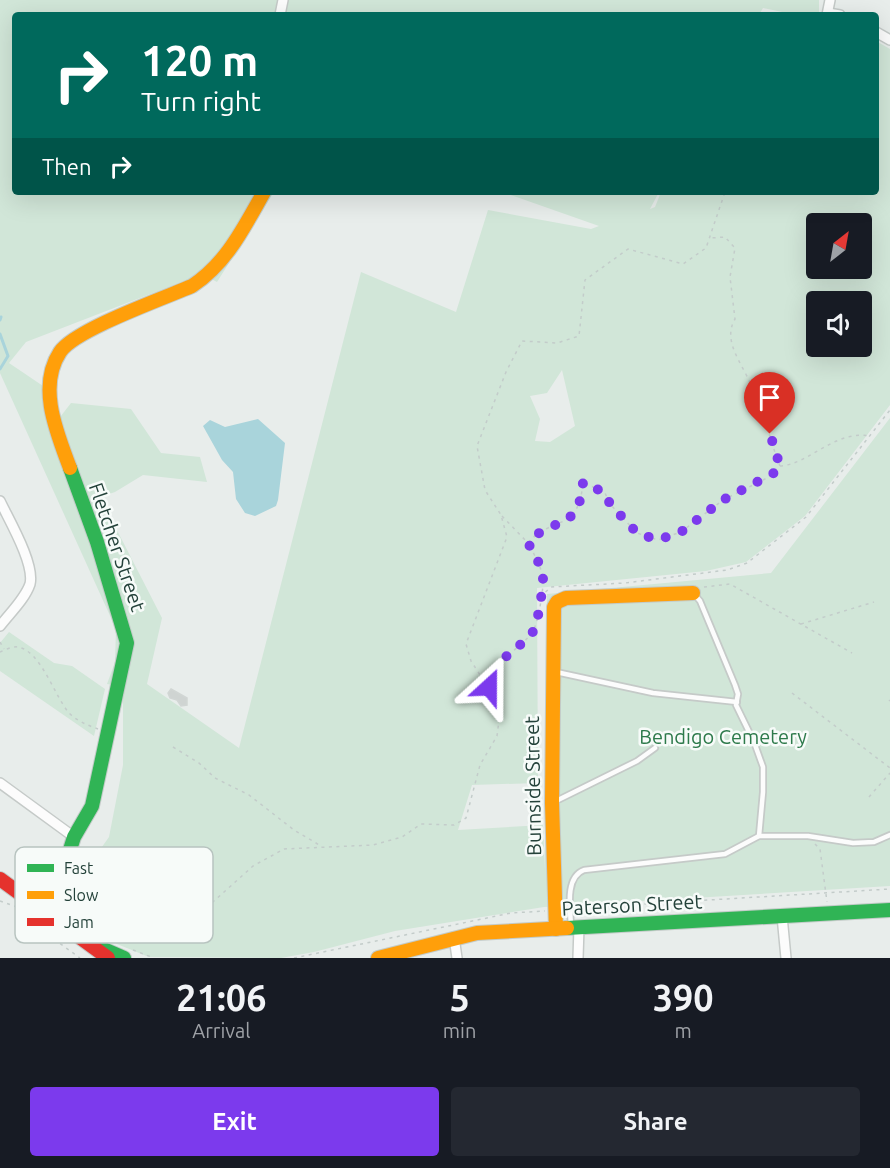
<!DOCTYPE html>
<style>
:root{--surface:#171b24;--page:#242831;--text:#f1f3f6;--muted:#9ea1a6;--accent:#7c3aed}
body{margin:0;font-family:Ubuntu,sans-serif;background:var(--page);color:var(--text);height:100vh;display:flex;flex-direction:column;font-size:22px;white-space:nowrap}
*{box-sizing:border-box;margin:0}
p{font-size:20px;color:var(--muted)}
.icon{flex:none;width:33px;height:33px;fill:none;stroke:currentColor;stroke-width:2;stroke-linecap:round;stroke-linejoin:round}
.map{position:relative;height:958px;overflow:hidden}
.side{display:flex;flex-direction:column;background:var(--surface);flex:1}
.side>*{flex:none}
.banner{position:absolute;left:12px;top:12px;width:867px;height:183px;border-radius:6px;box-shadow:0 6px 24px #0002;background:#00695c;color:#fff;overflow:hidden}
.needle{width:39px;rotate:31deg}
.tools{position:absolute;left:806px;top:213px;display:grid;gap:12px}
.tools a{display:grid;place-items:center;width:66px;height:66px;border-radius:6px;background:var(--surface);box-shadow:0 6px 24px #0002;font-size:30px}
.pin{position:absolute;display:grid;place-items:center;width:51px;height:51px;color:#fff;margin:-62px -26px;border-radius:50% 50% 50% 0;rotate:-45deg;box-shadow:0 0 6px #0007}
.pin .icon{rotate:45deg}
.me{position:absolute;width:66px;margin:-33px;rotate:24deg;stroke-linejoin:round;filter:drop-shadow(0 0 4px #0008)}
.turn{display:flex;align-items:center;gap:21px;height:126px;padding:0 30px;font-size:27px}
.turn .icon{width:78px;height:78px;stroke-width:2.5}
.turn b{display:block;font-size:42px;line-height:51px}
.then{display:flex;align-items:center;height:57px;padding:0 30px;background:#0003;gap:12px;font-size:22px}
.eta{display:flex;justify-content:space-evenly;align-items:center;height:102px;text-align:center}
.eta b{font-size:36px;font-weight:700;line-height:42px}
.cta{display:flex;gap:12px;margin-top:auto;padding:12px 30px}
.cta a{flex:1;height:69px;border-radius:6px;background:var(--accent);color:#fff;font-size:24px;font-weight:700;line-height:69px;text-align:center}
.cta a+a{background:var(--page);color:var(--text)}
.map>svg:first-child{display:block}
.green{fill:#d1e6d8;fill-rule:evenodd}
.water{fill:#a9d4db}
.lines{fill:none;stroke-linecap:round;stroke-linejoin:round}
.stream{stroke:#a9d4db;stroke-width:3}
.building{fill:#cfd4d2;stroke:#d1d6d4;stroke-width:1.5}
.lane-casing{stroke:#c5cac8;stroke-width:8}
.street-casing{stroke:#c5cac8;stroke-width:12}
.fast-casing{stroke:#c3cbc8;stroke-width:16}
.slow-casing{stroke:#c3cbc8;stroke-width:16}
.jam-casing{stroke:#c3cbc8;stroke-width:16}
.path{stroke:#c3ccca;stroke-width:1.5;stroke-dasharray:3 4.5;stroke-linecap:butt}
.lane{stroke:#fcfcfc;stroke-width:4.5}
.street{stroke:#fcfcfc;stroke-width:9}
.fast{stroke:#30b455;stroke-width:14}
.slow{stroke:#ff9f0a;stroke-width:14}
.jam{stroke:#e5322d;stroke-width:14}
.route{stroke:#7c3aed;stroke-width:10;stroke-dasharray:0 18}
.labels{text-anchor:middle;stroke-width:5;stroke-linejoin:round;paint-order:stroke}
.street-label{font-size:20px;fill:#24423a;stroke:#f7fbf9}
.park-label{font-size:20px;fill:#2d7a4b;stroke:#f7fbf9}
.key{fill:#f7fbf9;stroke:#b8c4c0;stroke-width:1.5}
.key-label{font-size:16px;fill:#24423a}
</style>
<div class="map">
<svg width="890" height="958" viewBox="0 0 890 958">
<rect width="100%" height="100%" fill="#e8edeb"/>
<g class="green">
<polygon points="0,0 819,0 819,15 797,15 763,8 759,15 15,15 15,192 274,192 217,282 202,274 26,342 9,363 46,388 123,631 113,685 107,684 115,662 116,629 0,373"/>
<path d="M876,41L890,49V405L805,516L746,562L706,571L537,588L538,783L472,785L458,830L543,825L545,869L547,594L771,573L890,418V886L544,907L395,931L314,952L281,958L149,957L117,944L60,906L109,837L123,765V698L134,642L57,421L71,403L131,409L161,453L200,457L207,482L143,475L115,492L100,497L162,618L147,684L239,748L361,272L456,312L488,210L591,229L599,226L502,192H659L650,209L655,207L661,192H876ZM816,224H861V268H816ZM816,302H861V346H816ZM562,370L575,426L550,442L535,441L540,419L530,396L547,393Z"/>
<polygon points="9,632 54,663 72,666 105,689 94,736 0,671 0,643"/>
</g>
<polygon class="water" points="258,419 285,443 278,500 276,506 255,516 245,513 236,499 233,472 222,460 203,426 210,420 225,427"/>
<g class="lines">
<g class="stream">
<polyline points="0,320 1,317"/>
<polyline points="0,334 8,356 0,369"/>
</g>
</g>
<polygon class="building" points="171,689 187,698 187,705 181,706 177,700 170,698 168,693"/>
<g class="lines">
<g class="lane-casing">
<g id="lane">
<polyline points="694,594 700,601 735,685 738,694 736,705 754,742 763,767 763,792 759,836"/>
<polyline points="556,672 653,693 737,702"/>
<polyline points="554,802 637,761 655,748"/>
<path d="M571,925C570,908 565,877 584,870L725,854L759,836H808L853,843L874,842L890,835"/>
</g>
</g>
<g class="street-casing">
<g id="street">
<polyline points="828,13 840,15"/>
<polyline points="280,15 283,0"/>
<polyline points="827,15 830,0"/>
<polyline points="876,32 890,40"/>
<path d="M0,501C9,520 35,564 30,584C25,599 10,613 0,626"/>
<polyline points="0,783 74,837"/>
<polyline points="782,916 786,958"/>
<polyline points="454,937 457,958"/>
<polyline points="578,958 579,927"/>
</g>
</g>
<g class="fast-casing">
<g id="fast">
<polyline points="40,909 63,872 74,837 92,806 127,643 97,542 70,468"/>
<polyline points="567,928 890,910"/>
<polyline points="101,948 124,958"/>
</g>
</g>
<g class="slow-casing">
<g id="slow">
<path d="M70,468C57,433 37,387 60,352C74,330 164,298 192,286C227,263 244,227 264,192"/>
<polyline points="556,929 552,803 554,607 557,602 566,598 693,593"/>
<polyline points="378,958 477,933 567,928"/>
</g>
</g>
<g class="jam-casing">
<polyline id="jam" points="0,879 108,958"/>
</g>
<g class="path">
<path d="M780,466C810,464 834,430 870,436"/>
<polyline points="502,516 528,543"/>
<polyline points="704,587 730,584 852,653"/>
<polyline points="540,597 551,587 625,583 727,570 747,563 806,517 890,410"/>
<polyline points="801,624 874,602"/>
<polyline points="0,642 4,649"/>
<path d="M0,652C5,650 12,646 18,647C41,651 55,697 69,713C77,721 87,725 98,729"/>
<path d="M489,686C497,655 514,655 532,633C538,625 544,587 543,578C541,566 534,554 528,543C551,515 579,534 583,482L605,493L610,504L637,533L658,540L681,532L723,500L767,478L780,466C774,451 766,426 764,411L754,402C752,396 752,389 750,383C742,363 722,341 735,319L730,277L735,248L725,237L710,238"/>
<polyline points="792,693 890,768"/>
<polyline points="889,700 890,701"/>
<polyline points="173,747 199,763 215,778 249,795 294,830 321,846"/>
<polyline points="869,797 890,773"/>
<polyline points="815,844 820,849 827,902"/>
<path d="M78,866C88,863 99,863 110,863C121,862 132,860 142,863C168,873 161,911 191,916L204,910L253,866L284,849L373,845L402,837L421,824L454,825L466,818L480,765L497,736L500,712L497,701L471,661L466,644L507,537L501,515L485,490L477,446L506,372L522,341L557,343L579,336L585,280L628,249L683,264L706,248L725,192"/>
<polyline points="0,901 20,908"/>
<polyline points="577,908 890,889"/>
<polyline points="21,909 40,929 80,958"/>
<polyline points="133,950 154,958"/>
<polyline points="294,958 511,913 545,911"/>
</g>
<use href="#lane" class="lane"/>
<use href="#street" class="street"/>
<use href="#fast" class="fast"/>
<use href="#slow" class="slow"/>
<use href="#jam" class="jam"/>
</g>
<g class="lines">
<path class="route" d="M489,687C497,655 513,655 532,633C538,626 543,587 543,578C542,566 534,554 528,543C552,515 579,534 583,482L605,493L610,504L637,533L658,540L681,532L723,500L774,473L780,466L770,434"/>
</g>
<g class="labels">
<g class="street-label">
<text transform="translate(117 547) rotate(71)" y="7">Fletcher Street</text>
<text transform="translate(533 786) rotate(-91)" y="7">Burnside Street</text>
<text transform="translate(632 905) rotate(-3)" y="7">Paterson Street</text>
</g>
<g class="park-label">
<text x="723" y="744">Bendigo Cemetery</text>
</g>
</g>
<rect x="15" y="847" width="198" height="96" rx="9" class="key"/>
<rect x="27" y="864" width="27" height="8" fill="#30b455"/>
<rect x="27" y="891" width="27" height="8" fill="#ff9f0a"/>
<rect x="27" y="918" width="27" height="8" fill="#e5322d"/>
<g class="key-label">
<text x="64" y="874">Fast</text>
<text x="64" y="901">Slow</text>
<text x="64" y="928">Jam</text>
</g>
</svg>
<div class="tools">
<a><svg class="needle" viewBox="-14 -14 28 28"><path d="M0-13l5 13h-10z" fill="#e53935"/><path d="M0 13l5-13h-10z" fill="#9ea1a6"/></svg></a>
<a><svg class="icon" aria-label="sound" viewBox="0 0 24 24"><path d="M4 9h4l5-4v14l-5-4H4zM17 9q2 3 0 6"/></svg></a>
</div>
<div class="pin" style="left:770px;top:434px;background:#d93025"><svg class="icon" aria-label="arrive" viewBox="0 0 24 24"><path d="M6 21V4h12l-3 4 3 4H6"/></svg></div>
<svg class="me" style="left:489px;top:687px" viewBox="-20 -20 40 40"><path d="M0-17L14 15 0 8-14 15z" fill="#7c3aed" stroke="#fff" stroke-width="4"/></svg>
<div class="banner">
<div class="turn"><svg class="icon" aria-label="right" viewBox="0 0 24 24"><path d="M7 20v-9h11M14 6l5 5-5 5"/></svg><div><b>120 m</b>Turn right</div></div>
<div class="then">Then<svg class="icon" aria-label="right" viewBox="0 0 24 24"><path d="M7 20v-9h11M14 6l5 5-5 5"/></svg></div>
</div>
</div>
<section class="side">
<div class="eta">
<div><b>21:06</b><p>Arrival</p></div>
<div><b>5</b><p>min</p></div>
<div><b>390</b><p>m</p></div>
</div>
<div class="cta"><a>Exit</a><a>Share</a></div>
</section>
